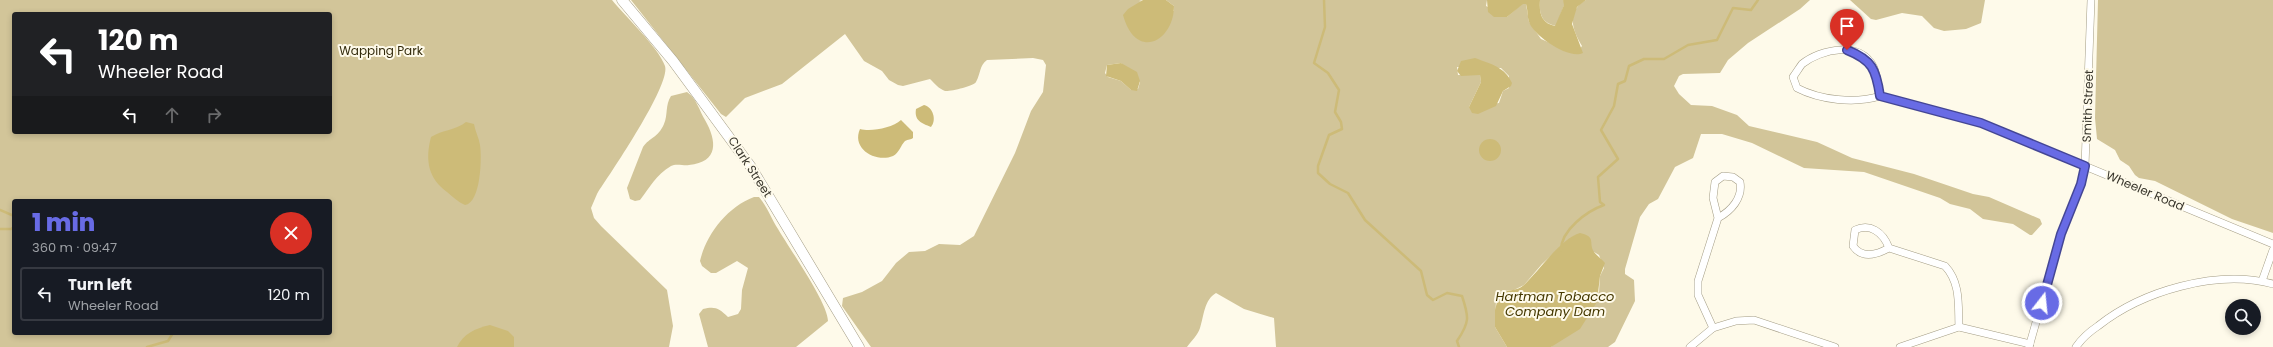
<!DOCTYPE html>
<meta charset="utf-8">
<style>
:root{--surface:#171b24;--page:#242831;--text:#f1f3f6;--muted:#9ea1a6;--line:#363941;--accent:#686be5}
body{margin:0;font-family:Poppins,sans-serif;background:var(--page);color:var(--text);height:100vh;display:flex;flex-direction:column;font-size:15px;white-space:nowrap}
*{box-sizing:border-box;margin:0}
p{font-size:13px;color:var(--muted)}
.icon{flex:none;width:22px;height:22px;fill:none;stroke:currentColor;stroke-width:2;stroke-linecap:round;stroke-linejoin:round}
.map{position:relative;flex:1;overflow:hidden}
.side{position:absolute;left:12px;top:199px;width:320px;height:136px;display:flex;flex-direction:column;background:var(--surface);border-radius:4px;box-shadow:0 2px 6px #0003}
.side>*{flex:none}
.top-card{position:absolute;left:12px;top:12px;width:320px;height:122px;border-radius:4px;box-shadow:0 2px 6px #0003;background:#202124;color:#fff;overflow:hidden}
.tools{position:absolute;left:2225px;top:299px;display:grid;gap:8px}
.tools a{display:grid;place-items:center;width:36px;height:36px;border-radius:50%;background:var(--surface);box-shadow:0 2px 6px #0003;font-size:20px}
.pin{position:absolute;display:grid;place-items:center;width:34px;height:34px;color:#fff;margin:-41px -17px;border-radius:50% 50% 50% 0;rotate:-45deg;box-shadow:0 0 4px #0007}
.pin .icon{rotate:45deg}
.me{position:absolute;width:44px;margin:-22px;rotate:16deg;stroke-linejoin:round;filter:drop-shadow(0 0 3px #0008)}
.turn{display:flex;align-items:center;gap:14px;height:84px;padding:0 20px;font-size:18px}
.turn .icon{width:52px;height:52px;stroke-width:2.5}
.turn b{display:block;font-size:28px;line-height:34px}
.lanes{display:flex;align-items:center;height:38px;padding:0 20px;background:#0003;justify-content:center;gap:20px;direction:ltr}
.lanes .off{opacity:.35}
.round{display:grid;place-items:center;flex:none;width:42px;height:42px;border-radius:21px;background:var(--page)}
.overview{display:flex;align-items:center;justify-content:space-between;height:68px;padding:0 20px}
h1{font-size:24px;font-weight:800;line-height:30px;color:var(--accent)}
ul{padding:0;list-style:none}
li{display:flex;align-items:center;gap:12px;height:54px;margin:0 8px 6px;padding:0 12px;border:2px solid var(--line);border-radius:4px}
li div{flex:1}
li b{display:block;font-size:15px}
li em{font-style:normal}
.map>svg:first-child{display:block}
.green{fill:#d2c599;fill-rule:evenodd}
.water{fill:#cdbb78}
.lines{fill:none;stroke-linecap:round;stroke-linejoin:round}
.stream{stroke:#cdbb78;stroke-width:2.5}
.street-casing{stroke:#a39c84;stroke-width:8}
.secondary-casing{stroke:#a39c84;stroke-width:11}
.street{stroke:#fff;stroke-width:7}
.secondary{stroke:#fff;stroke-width:10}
.route-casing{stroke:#444695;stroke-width:10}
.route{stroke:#686be5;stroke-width:7}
.labels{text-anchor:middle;stroke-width:4;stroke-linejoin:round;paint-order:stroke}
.park-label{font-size:12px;fill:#332b0c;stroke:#fefaea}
.street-label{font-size:12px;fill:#38352b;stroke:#fefaea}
.water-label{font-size:13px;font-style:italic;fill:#453800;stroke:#fefaea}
</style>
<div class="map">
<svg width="2273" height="347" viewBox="0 0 2273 347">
<rect width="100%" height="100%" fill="#fefaea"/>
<g class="green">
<path d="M0,0H612C625,16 659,48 665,66C671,85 610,174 597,194L591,208L594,218L601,226L667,290L673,326L669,347H0ZM14,14H330V132H14ZM14,201H330V333H14Z"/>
<path d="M631,0H1143L1139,1L1174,11V6L1166,0H1487L1486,6L1507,17L1523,3L1526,4L1529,22L1541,39L1576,54L1582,46C1572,30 1566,11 1586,0H1810L1800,9L1748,43L1728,60L1720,73L1683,74L1679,76L1674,86L1679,94L1691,105L1712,106L1737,115L1749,126L1817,142L1852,158L1914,174L1973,194L1989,197L2040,219L2042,224L2032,235H2030L2013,224L1983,219L1970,209L1950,204L1940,198L1864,172L1804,168L1752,143L1722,134H1701L1693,158L1675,167L1658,199L1649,204L1640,217L1625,269V274L1634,280L1635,301L1615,342L1608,347H1551L1599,292L1600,276L1604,268L1599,255L1594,252H1555L1542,264L1524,285L1514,290L1503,291L1496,299L1495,327L1507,347H1276L1274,318L1244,309L1216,293C1204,300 1204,316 1200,328C1198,335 1191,341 1187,347H871L842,306L843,298L862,292L882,281L896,263L909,252L925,251L939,244L960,245L974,236L1015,153L1031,111L1043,92L1046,65L1043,60L1033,58L987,60C979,66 981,73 976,82C974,86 949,92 945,91C939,89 934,83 930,79L903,86L898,85L889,80L882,71L864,61L845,34L782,84L745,98L726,117L721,114ZM1121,63L1140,82L1138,89L1131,90L1121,81L1108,77L1105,73L1107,65ZM1457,67L1501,68L1509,76V88L1503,91L1499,103L1469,107L1481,82L1480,74L1458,75Z"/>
<path d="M1540,0H1563L1565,3L1556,26C1541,23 1539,13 1540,0Z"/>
<polygon points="1850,0 1985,0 1981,23 1966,29 1944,31 1934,28 1922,16 1902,13 1876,20 1871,19"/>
<polygon points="2098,0 2273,0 2273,233 2232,219 2155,181 2139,178 2135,175 2129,166 2120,160 2115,150 2097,139 2095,118"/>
<path d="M687,92C697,99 699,110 705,120C717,141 719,162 689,165C684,166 676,163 671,166C656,175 650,187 640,200L635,201L630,199L627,188L643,147C650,137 658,138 664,124C668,115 665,105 671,96Z"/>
<path d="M754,197H759C768,208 771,218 778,229C789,248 828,303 828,321L796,347H708L699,314L703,309C715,306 719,308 728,317L738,314L741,309L742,290L748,268L737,261L716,273H711L702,266L700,261C706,235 727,207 754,197Z"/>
</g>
<g class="water">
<path d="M1143,0H1166L1174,6C1174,41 1136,62 1123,15L1128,9Z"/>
<path d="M1487,0H1540C1539,13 1541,23 1555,26L1564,5L1563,0H1586L1577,7L1572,24L1583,53C1569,60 1534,36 1529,22C1527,16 1528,10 1526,4H1523L1507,17H1494L1488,12Z"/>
<path d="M1475,58C1491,64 1505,67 1512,83L1511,86L1503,91L1496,106L1478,114L1472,113L1469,107L1481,82L1480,75L1461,76L1457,71L1461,61Z"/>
<polygon points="1121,63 1137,72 1140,81 1137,91 1131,90 1121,81 1106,76 1107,65"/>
<path d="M924,105C933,107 937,120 931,127C922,123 914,121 916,109Z"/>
<path d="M901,120L913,132V138C911,140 908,139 905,141C901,145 899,153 893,156C876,163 851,149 860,129C871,132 892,128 901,120Z"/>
<path d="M466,122L474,124C475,131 479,138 480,145C482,157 481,203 465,205C458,202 453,197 447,192C428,178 425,160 431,137C442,130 456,130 466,122Z"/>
<circle cx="1490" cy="150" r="11"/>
<path d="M1580,233C1597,237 1588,242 1594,252C1597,256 1602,259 1605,263L1600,276L1597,302L1580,329L1551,347H1507L1495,327V310L1499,294C1507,289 1516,292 1524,285C1539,271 1561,238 1580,233Z"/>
<path d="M490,325L508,331L514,337V347H457C463,334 476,328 490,325Z"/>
</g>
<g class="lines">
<g class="stream">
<path d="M1324,0L1325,27L1314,63L1328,73L1339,90L1335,112L1341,122L1342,129L1329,135L1318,166V173L1330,184L1348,193L1365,220L1421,271L1427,295L1433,300L1447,293L1462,296C1469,317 1470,322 1457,341L1459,347"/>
<polyline points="0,210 14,216"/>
<polyline points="0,229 11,229 14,227"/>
<path d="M1561,250C1561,230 1587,211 1604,205L1600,202L1598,177L1618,159L1601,130L1614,106L1618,84L1625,81L1629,66L1644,59H1664L1688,45L1717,40L1733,8L1751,10L1758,0"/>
<polyline points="147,347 168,341 173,333"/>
</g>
<g class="street-casing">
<g id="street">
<path d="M1880,96C1855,104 1820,100 1797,88L1793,77C1796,73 1799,68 1802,64C1821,49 1861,40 1874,68C1877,77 1879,87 1880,96L1981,123L2273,244"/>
<path d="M1889,248C1876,255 1862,259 1853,246L1855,230C1870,223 1883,232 1889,248L1945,266C1961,283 1958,306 1959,327"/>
<polyline points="2262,281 2273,250"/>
<path d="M1713,328L1698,295V281L1718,218C1731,211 1743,198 1740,182L1733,177L1723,176L1715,182L1713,198L1718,218"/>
<polyline points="1690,347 1713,328 1736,321 1754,320 1835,347"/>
<polyline points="1900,347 1959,327 2030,344"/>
<polyline points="2029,347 2061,234 2081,184 2085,166 2091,0"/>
<path d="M2076,347C2082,338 2089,332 2098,326C2142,291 2217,269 2273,284"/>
</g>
</g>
<g class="secondary-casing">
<polyline id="secondary" points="622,0 673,61 751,167 859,347"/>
</g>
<use href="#street" class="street"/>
<use href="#secondary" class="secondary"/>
</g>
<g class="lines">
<g class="route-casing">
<path id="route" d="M1847,50C1872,60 1876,69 1880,96L1981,123L2085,166L2081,184L2061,234L2042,303"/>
</g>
<use href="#route" class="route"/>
</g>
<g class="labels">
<g class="park-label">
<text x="381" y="55">Wapping Park</text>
</g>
<g class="street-label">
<text transform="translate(2088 106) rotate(-88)" y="4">Smith Street</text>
<text transform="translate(750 167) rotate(57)" y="4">Clark Street</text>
<text transform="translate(2145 191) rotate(23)" y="4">Wheeler Road</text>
</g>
<g class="water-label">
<text x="1555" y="301">Hartman Tobacco<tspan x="1555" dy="15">Company Dam</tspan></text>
</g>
</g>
</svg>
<div class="tools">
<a><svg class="icon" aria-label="search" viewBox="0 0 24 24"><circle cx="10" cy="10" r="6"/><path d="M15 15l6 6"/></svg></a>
</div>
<div class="pin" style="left:1847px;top:50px;background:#d93025"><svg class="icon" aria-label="arrive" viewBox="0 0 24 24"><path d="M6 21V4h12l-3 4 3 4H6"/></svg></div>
<svg class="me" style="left:2042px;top:303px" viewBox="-20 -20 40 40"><circle r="17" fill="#686be5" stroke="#fff" stroke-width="3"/><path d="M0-11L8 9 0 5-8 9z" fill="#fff"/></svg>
<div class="top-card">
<div class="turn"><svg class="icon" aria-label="left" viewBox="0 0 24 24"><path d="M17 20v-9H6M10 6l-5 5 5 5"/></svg><div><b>120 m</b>Wheeler Road</div></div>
<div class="lanes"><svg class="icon" aria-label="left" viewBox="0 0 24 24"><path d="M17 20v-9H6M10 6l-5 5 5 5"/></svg><svg class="icon off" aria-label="ahead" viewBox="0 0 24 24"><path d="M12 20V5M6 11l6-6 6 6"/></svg><svg class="icon off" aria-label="right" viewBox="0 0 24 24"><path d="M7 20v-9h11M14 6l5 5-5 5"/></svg></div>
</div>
<section class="side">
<div class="overview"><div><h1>1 min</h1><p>360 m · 09:47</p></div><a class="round" style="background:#d93025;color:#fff"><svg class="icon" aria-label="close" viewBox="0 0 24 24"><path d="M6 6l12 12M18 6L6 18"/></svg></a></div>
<ul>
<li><svg class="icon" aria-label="left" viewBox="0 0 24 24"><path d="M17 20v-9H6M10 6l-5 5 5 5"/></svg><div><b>Turn left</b><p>Wheeler Road</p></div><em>120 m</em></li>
</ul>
</section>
</div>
